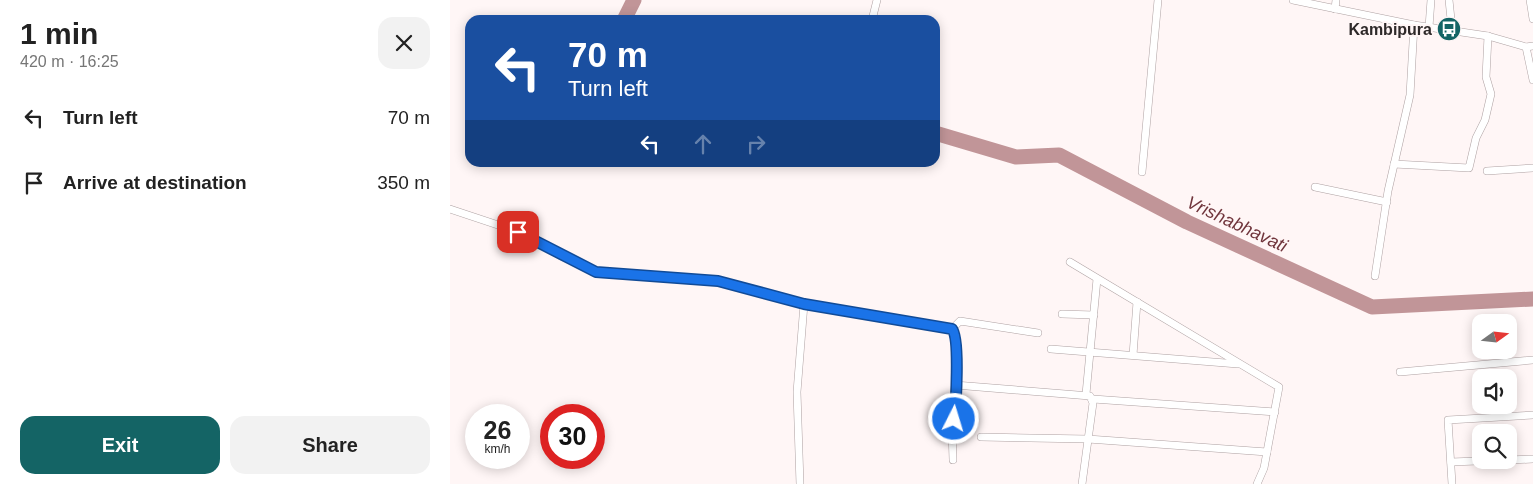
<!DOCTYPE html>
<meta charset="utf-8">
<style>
:root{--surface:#fff;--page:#f2f2f2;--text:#222;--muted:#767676;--accent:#146465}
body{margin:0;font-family:Arial,sans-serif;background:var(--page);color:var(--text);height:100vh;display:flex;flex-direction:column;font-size:19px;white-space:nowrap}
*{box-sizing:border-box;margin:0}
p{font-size:16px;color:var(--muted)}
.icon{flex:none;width:28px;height:28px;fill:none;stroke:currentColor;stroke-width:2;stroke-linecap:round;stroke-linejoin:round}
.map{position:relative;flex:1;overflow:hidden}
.drawer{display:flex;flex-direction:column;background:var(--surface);width:450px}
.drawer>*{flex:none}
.guide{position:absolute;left:15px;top:15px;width:475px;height:152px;border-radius:15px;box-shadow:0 2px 12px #0003;background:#1a4fa0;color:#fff;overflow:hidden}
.needle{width:32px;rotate:75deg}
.tools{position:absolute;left:1022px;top:314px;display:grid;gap:10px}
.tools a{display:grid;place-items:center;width:45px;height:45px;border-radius:10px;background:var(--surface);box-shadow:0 2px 12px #0003;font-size:25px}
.speed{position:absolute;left:15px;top:404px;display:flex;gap:10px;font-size:25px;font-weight:700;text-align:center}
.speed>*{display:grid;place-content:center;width:65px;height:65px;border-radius:50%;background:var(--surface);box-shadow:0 2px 12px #0003;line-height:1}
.speed small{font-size:12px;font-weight:400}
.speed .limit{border:8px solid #d22;background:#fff;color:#111}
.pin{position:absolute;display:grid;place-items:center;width:42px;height:42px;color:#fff;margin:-21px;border-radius:10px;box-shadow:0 2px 8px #0006}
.me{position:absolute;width:55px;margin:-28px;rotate:5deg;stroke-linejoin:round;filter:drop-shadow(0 0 4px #0008)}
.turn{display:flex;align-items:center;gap:18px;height:105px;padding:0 20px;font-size:22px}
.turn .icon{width:65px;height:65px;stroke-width:2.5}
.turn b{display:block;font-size:35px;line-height:42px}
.lanes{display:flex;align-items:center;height:48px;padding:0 20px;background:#0003;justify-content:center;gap:25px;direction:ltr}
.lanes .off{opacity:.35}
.round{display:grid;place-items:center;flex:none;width:52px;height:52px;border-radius:15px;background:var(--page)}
.overview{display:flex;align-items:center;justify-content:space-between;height:85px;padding:0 20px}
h1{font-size:30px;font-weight:600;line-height:38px}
.action{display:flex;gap:10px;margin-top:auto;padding:10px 20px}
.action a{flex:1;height:58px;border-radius:15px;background:var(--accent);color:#fff;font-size:20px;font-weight:600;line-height:58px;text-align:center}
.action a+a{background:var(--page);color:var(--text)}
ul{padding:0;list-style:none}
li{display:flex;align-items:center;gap:15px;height:65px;padding:0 20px}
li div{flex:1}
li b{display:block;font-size:19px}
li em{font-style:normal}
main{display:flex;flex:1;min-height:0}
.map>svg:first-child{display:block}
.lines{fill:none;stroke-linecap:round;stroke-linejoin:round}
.river{stroke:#c19598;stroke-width:15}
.street-casing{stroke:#aea1a2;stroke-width:8}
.street{stroke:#fff;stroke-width:7}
.route-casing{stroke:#114b97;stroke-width:12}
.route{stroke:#1a73e8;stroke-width:9}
.labels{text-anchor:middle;stroke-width:4;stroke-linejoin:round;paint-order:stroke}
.poi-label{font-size:16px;font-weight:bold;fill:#2e2929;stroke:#fff6f6;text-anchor:end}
.water-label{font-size:18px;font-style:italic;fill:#70353c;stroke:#fff6f6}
</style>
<main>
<section class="drawer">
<div class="overview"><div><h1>1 min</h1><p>420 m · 16:25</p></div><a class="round"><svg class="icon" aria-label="close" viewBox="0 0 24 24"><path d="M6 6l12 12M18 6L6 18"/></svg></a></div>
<ul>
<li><svg class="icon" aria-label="left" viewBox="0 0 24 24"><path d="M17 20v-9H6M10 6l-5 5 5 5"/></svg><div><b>Turn left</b></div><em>70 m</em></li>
<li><svg class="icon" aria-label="arrive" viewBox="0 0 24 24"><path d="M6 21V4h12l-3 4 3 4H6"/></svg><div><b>Arrive at destination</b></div><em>350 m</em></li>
</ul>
<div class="action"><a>Exit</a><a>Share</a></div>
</section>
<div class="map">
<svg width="1083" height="484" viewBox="0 0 1083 484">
<rect width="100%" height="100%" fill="#fff6f6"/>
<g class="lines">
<g class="river">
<polyline points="174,20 184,0"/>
<polyline points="485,133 566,157 609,155 737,222 922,307 1083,299"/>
</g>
<g class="street-casing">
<g id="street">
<polyline points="843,0 964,25 1038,36 1076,47 1083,46"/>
<polyline points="999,0 1002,29"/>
<polyline points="1080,0 1083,19"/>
<polyline points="885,9 886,0"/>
<polyline points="422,20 427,0"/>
<polyline points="979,27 981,0"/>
<polyline points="1076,47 1083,80"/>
<polyline points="944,164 1019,168 1026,138 1035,120 1041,94 1036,77 1038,36"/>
<polyline points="1037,171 1083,168"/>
<polyline points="692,172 708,0"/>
<polyline points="865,187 937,202"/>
<polyline points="0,209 72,233 111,256 146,271 271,281 354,304 502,329 504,332 505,343 506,408 502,430 503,460"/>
<polyline points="620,262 829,387 814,468 807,484"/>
<polyline points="925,276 938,191 960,95 964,25"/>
<polyline points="612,314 644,315"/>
<polyline points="502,329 510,321 588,333"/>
<polyline points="601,349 788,364"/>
<polyline points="683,355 687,302"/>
<polyline points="950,372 1083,360"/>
<polyline points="505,385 640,396 643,403 632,484"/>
<polyline points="636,394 647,279"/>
<polyline points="643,399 825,412"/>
<polyline points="531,437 638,439 817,452"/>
<polyline points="1059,460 1083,459"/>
<polyline points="1001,462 1053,460"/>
<polyline points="350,484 347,392 354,304"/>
<polyline points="1002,484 998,420 1083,415"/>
</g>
</g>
<use href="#street" class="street"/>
</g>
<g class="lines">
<g class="route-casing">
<path id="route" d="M68,232L146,272L268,281L354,304L502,329C510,338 506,405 504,419"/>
</g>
<use href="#route" class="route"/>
</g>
<defs>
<g id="bus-disc" transform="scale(1.25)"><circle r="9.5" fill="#146465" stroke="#fff6f6"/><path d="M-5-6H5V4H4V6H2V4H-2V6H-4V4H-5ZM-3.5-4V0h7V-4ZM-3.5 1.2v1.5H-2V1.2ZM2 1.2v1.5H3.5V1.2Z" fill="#fff"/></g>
</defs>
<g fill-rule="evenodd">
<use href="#bus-disc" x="999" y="29"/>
</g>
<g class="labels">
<g class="poi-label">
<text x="982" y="35">Kambipura</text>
</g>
<g class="water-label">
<text transform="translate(787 224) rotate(25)" y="6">Vrishabhavati</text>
</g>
</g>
</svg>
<div class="tools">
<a><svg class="needle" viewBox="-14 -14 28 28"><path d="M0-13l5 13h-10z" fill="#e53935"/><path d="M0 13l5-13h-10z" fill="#767676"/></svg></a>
<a><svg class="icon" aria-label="sound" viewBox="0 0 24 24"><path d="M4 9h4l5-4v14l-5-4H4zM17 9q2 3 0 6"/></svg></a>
<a><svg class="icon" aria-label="search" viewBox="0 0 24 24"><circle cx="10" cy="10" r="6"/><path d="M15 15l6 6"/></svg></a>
</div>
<div class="speed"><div>26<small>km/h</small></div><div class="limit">30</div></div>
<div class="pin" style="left:68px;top:232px;background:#d93025"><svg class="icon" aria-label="arrive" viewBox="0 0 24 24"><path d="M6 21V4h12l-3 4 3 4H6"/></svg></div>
<svg class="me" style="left:504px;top:419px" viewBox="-20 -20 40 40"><circle r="17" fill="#1a73e8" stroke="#fff" stroke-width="3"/><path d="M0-11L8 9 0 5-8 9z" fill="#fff"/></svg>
<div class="guide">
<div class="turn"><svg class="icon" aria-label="left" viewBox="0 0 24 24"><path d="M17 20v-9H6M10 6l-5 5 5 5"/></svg><div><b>70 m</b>Turn left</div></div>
<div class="lanes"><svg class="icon" aria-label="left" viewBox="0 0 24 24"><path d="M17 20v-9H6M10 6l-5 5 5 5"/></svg><svg class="icon off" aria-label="ahead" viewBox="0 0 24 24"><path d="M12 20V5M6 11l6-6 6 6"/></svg><svg class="icon off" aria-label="right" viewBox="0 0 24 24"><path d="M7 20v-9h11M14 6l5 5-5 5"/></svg></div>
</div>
</div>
</main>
